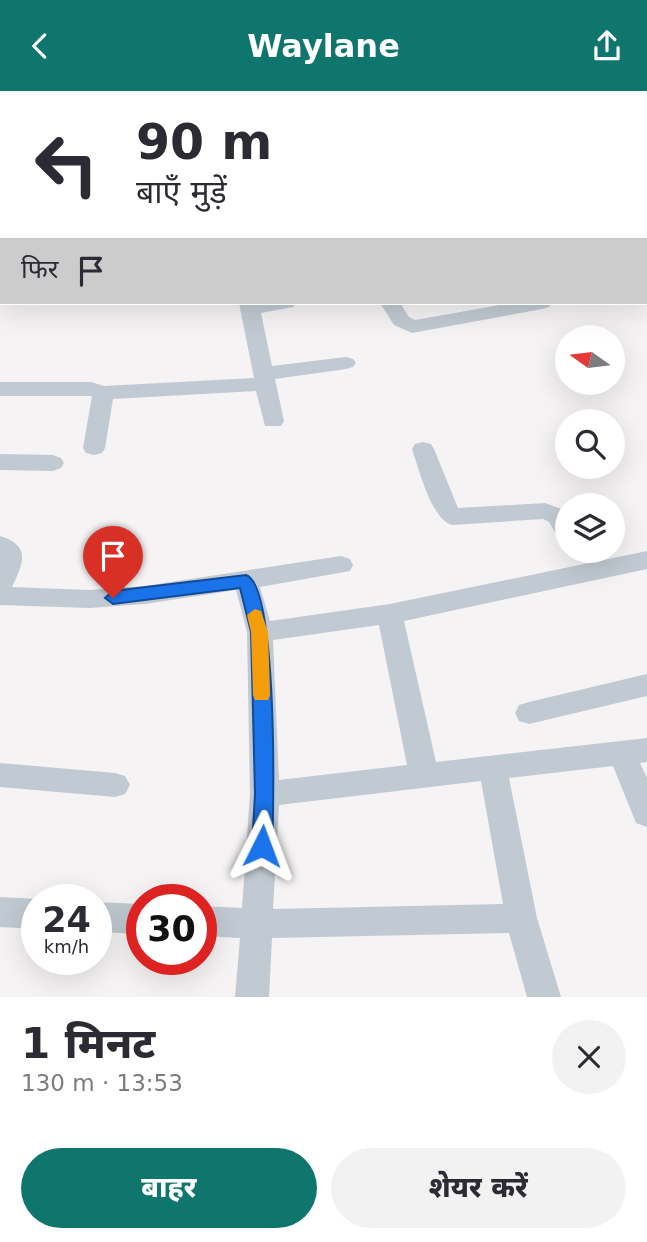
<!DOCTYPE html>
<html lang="hi">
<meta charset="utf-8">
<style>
:root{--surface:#fff;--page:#f2f2f3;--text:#2b2b33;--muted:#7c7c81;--accent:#0f766e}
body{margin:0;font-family:"DejaVu Sans","Noto Sans Devanagari",sans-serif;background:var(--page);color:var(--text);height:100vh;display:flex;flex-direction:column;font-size:26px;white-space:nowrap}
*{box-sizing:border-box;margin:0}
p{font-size:23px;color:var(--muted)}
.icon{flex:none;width:38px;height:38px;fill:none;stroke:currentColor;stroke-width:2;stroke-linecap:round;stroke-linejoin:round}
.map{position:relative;height:906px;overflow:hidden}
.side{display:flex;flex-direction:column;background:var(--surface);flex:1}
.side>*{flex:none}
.top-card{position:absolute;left:0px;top:0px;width:648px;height:214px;box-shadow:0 7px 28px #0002;background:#fff;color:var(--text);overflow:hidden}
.needle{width:46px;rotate:284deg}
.fabs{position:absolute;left:555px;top:234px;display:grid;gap:14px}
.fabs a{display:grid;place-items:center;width:70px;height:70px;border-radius:50%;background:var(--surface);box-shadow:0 7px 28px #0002;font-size:35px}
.speed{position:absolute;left:21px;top:793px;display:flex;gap:14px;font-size:35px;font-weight:700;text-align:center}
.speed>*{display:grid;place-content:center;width:91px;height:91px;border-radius:50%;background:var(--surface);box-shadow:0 7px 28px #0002;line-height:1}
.speed small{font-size:18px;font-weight:400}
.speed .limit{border:10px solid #d22;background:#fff;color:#111}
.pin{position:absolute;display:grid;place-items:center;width:60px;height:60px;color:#fff;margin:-72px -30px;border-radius:50% 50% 50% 0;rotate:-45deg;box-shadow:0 0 7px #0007}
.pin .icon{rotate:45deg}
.me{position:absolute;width:77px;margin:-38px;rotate:3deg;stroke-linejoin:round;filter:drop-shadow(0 0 5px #0008)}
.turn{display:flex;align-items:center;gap:24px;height:147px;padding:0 21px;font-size:32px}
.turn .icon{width:91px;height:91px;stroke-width:2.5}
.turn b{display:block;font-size:49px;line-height:60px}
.then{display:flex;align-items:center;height:66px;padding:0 21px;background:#0003;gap:14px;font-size:26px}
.round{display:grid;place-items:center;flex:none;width:74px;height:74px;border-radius:37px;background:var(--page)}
.summary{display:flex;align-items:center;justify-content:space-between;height:119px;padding:0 21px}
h1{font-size:42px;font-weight:800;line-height:52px}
.cta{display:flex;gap:14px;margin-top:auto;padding:14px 21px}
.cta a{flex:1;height:80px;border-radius:42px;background:var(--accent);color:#fff;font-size:28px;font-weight:800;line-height:80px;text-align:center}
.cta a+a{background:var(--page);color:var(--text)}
header{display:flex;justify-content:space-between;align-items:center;height:91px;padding:0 21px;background:var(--accent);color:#fff;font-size:32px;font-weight:800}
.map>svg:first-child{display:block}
.commercial{fill:#fdf9ef}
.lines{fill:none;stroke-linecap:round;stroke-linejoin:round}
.minor{fill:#c1cad2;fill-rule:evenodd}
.major{fill:#b3c2d1;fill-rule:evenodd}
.route{fill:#1a73e8;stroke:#114b97;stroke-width:2}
.slow{fill:#f59e0b}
</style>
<header><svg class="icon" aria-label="back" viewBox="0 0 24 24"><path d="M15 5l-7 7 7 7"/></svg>Waylane<svg class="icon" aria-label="share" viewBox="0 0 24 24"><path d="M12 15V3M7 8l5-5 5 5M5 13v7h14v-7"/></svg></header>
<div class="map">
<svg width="647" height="906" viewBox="0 0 647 906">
<rect width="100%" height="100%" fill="#f5f3f3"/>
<polygon class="commercial" points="0,0 410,0 2,2 0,201"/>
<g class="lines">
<g class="minor">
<polygon points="32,0 50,0 52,2 33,2"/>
<polygon points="80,0 98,0 78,2"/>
<polygon points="2,35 2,45 0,46 0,36"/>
<rect x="646" y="107" width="1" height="10"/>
<polygon points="647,185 647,198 646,198 646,186"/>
<polygon points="239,212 296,212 293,216 261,222 272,275 346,266 353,268 356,272 353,276 346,278 275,288 284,330 281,335 265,335 256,300 113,308 105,357 102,362 94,364 86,362 83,357 92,305 0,305 0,291 91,291 104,295 254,287"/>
<polygon points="380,212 400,212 409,226 415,229 511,212 552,212 549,216 542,218 412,242 394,234"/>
<path d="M423,351L431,353L434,358L458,417L545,412L567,420V448L558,446L549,431L543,428L452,434C431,428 419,378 412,358L415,353Z"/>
<polygon points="0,363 53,364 61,367 64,372 61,377 53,380 0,379"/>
<path d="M0,445C32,455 23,472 12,496L89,499L145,495L341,465L350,468L353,474L350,480L260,496L270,530L390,513L647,460V478L404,530L436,671L647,647V671L640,672L647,687V736L636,732L613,675L509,687L537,827L561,906H527L509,842L272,847L269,906H235L240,847L201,845V815L242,817L250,703L247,541L236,499L145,513L89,517L0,514ZM379,534L407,674L279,689L273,549ZM481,690L503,813L273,818L279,714Z"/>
<polygon points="647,583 647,605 529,633 519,630 515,622 519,614 529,611"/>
<polygon points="0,672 115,682 125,685 130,694 125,703 115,706 0,696"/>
<polygon points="0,806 37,808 37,838 0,836"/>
<polygon points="96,811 142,813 142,843 96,841"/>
</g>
<g class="major">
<polygon points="392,0 415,0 391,2"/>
<polygon points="0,197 3,212 0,213"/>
</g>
</g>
<path class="route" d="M246,484C278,494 274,718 272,755L269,761L262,763L255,761L252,755L255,703L251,541L240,497L113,513L105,507L113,500Z"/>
<polygon class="slow" points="255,518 261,520 268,541 270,604 268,609 255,609 253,604 251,541 247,524"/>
</svg>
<div class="fabs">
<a><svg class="needle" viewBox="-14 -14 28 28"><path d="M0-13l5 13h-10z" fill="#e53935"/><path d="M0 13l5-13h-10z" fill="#7c7c81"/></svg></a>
<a><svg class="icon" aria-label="search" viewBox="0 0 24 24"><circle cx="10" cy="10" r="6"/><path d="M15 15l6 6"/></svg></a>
<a><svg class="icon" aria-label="layers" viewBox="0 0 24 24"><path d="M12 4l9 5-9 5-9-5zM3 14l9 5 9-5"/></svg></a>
</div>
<div class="speed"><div>24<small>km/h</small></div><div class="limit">30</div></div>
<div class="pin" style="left:113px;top:507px;background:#d93025"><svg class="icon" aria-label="arrive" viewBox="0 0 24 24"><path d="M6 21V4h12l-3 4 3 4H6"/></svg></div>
<svg class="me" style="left:262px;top:755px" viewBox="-20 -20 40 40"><path d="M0-17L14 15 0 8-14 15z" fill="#1a73e8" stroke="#fff" stroke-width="4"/></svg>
<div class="top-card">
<div class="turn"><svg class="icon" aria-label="left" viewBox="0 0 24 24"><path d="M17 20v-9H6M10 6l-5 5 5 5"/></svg><div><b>90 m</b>बाएँ मुड़ें</div></div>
<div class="then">फिर<svg class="icon" aria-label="arrive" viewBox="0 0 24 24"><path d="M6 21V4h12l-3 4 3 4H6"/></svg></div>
</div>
</div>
<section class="side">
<div class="summary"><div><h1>1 मिनट</h1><p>130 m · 13:53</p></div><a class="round"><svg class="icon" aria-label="close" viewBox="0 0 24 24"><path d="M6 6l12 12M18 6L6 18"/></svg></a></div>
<div class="cta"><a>बाहर</a><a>शेयर करें</a></div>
</section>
